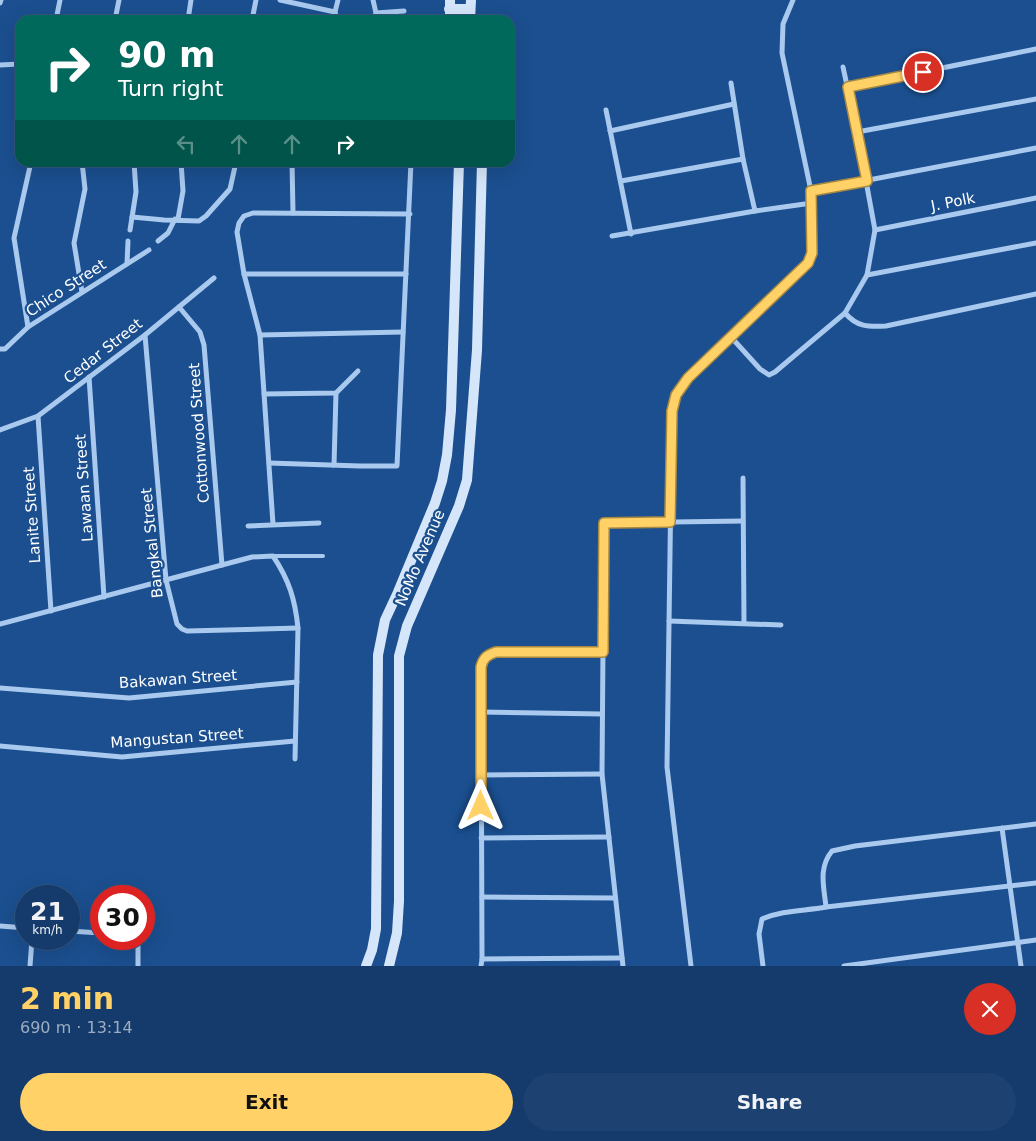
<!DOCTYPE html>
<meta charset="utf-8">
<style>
:root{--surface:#143b6b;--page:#1d4271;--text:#f1f3f6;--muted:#9dadc1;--line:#33557e;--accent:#ffd166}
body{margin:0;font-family:"DejaVu Sans",sans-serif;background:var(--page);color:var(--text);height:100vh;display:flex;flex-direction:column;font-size:19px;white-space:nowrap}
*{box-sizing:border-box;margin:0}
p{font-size:16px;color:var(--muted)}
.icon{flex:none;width:28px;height:28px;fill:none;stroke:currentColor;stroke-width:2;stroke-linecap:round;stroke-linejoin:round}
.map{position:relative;height:966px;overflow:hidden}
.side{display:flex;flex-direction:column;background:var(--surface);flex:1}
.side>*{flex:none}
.top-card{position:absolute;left:15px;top:15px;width:500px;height:152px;border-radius:15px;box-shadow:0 5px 20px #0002,0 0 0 1px var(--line);background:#00695c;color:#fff;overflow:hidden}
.speed{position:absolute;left:15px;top:885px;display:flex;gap:10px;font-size:25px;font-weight:700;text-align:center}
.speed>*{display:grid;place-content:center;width:65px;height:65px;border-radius:50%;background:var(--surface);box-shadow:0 5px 20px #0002,0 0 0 1px var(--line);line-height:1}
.speed small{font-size:12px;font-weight:400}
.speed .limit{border:8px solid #d22;background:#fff;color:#111}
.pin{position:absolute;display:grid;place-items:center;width:42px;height:42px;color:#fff;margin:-21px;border:2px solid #fff;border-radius:50%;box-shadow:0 1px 5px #0007}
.me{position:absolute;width:55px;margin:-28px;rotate:0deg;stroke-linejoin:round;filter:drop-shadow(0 0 4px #0008)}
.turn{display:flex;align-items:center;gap:18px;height:105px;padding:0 20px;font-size:22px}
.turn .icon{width:65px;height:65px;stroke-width:2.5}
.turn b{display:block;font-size:35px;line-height:42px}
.lanes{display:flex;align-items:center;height:48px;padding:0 20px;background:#0003;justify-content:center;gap:25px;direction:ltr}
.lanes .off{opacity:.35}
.round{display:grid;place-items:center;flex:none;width:52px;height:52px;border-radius:26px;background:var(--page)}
.head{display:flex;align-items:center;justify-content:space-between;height:85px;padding:0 20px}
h1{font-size:30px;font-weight:600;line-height:38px;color:var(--accent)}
.primary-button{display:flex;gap:10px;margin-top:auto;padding:10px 20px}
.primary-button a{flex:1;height:58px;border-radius:30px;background:var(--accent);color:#111;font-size:20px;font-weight:600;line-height:58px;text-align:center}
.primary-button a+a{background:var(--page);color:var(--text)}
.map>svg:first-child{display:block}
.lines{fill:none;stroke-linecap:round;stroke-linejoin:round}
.lane{stroke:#a9c9ee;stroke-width:4}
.street{stroke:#a9c9ee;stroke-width:5}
.secondary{stroke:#d6e6fa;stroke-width:10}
.route-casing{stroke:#a68842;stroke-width:12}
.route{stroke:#ffd166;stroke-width:9}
.labels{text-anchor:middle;stroke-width:4.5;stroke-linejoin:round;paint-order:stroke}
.street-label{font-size:15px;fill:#fff;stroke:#1b4f8f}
</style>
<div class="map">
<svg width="1036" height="966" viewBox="0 0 1036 966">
<rect width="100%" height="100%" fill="#1b4f8f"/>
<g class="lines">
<polyline class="lane" points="273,556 323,556"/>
<g class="street">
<polyline points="280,0 335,12"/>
<polyline points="373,0 376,13 374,20"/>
<polyline points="0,3 1,0"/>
<polyline points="376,13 404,11"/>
<polyline points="56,20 60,0"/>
<polyline points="115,20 119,0"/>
<polyline points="188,20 191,0"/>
<polyline points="252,20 256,0"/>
<polyline points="337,20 335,12 338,0"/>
<polyline points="0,65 20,64"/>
<polyline points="731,83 743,159 755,211"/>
<polyline points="848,87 1036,49"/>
<polyline points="606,110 631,234"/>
<polyline points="610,131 734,104"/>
<polyline points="857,132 1036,99"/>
<polyline points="82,162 85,189 74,243 82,292"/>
<polyline points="292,162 293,213"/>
<polyline points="621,181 743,159"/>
<polyline points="811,191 1036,148"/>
<polyline points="132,217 164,220 199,221 206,216 230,189 236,162"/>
<polyline points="178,219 183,191 181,162"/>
<polyline points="130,230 136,192 134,162"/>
<polyline points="875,230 1036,198"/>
<polyline points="612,236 755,211 812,203"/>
<polyline points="158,241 168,233 175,219"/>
<polyline points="127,264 128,241"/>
<polyline points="244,274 406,274"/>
<polyline points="867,275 1036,243"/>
<polyline points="179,307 200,332 204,345 222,565"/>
<path d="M845,313C857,327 868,327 886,326L1036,294"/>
<polyline points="28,327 14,238 31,162"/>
<polyline points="145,335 166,580 177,624 182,629 187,631 298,628"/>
<polyline points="260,335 403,332"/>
<polyline points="731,337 760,369 769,375 775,372 845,313 867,275 875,230 857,132 843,67"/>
<polyline points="0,349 5,349 28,327 149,250"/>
<polyline points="89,377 104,597"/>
<polyline points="264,394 336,393 358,371"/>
<polyline points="38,416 51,611"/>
<polyline points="0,430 38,416 145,335 214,278"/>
<polyline points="269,463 360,466 397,466 411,162"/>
<polyline points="334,465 336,393"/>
<polyline points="743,478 744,623"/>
<polyline points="273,524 260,335 244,274 237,232 239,223 244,216 253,213 410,214"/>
<polyline points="248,526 319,523"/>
<polyline points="669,621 781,625"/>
<path d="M0,624L252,557L273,556C289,580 295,599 298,628L295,759"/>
<polyline points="0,688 129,698 297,682"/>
<polyline points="481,712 602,714"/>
<polyline points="0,746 122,757 295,741"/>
<polyline points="481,775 602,774"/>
<polyline points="1002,828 1021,966"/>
<polyline points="481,838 609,837"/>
<polyline points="482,897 615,898"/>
<polyline points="826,907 1036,883"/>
<polyline points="0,926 26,928"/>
<polyline points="69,931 101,933"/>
<polyline points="136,939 138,944 138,966"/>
<polyline points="482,959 622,958"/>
<polyline points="30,966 32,939"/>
<path d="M481,966L482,959L481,667C483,658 487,655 496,652H603"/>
<polyline points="623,966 602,774 604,523 743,521"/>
<polyline points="691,966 667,767 672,411 676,395 688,378 804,268 808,263 812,253 811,191 782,53 783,24 793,0"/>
<path d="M763,966L759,934L762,919C783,910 805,911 826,907C824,887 818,868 832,851L855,846L1036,824"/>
<polyline points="844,966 1036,940"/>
</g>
<g class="secondary">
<polyline points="449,9 469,9"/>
<polyline points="450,20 450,0"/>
<polyline points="470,20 471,0"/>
<polyline points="366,966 372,950 376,929 378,655 385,620 398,592 435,503 442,481 447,455 451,410 459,162"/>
<polyline points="389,966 397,933 399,901 399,656 407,626 459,506 467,480 477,350 482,162"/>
</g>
</g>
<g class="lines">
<g class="route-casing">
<path id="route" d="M481,806V667C483,658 487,655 496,652H603L604,523L670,522L672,411L676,395L688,378L808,263L812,253L811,191L867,181L848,87L923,72"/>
</g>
<use href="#route" class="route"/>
</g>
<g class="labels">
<g class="street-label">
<text transform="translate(953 202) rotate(-11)" y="5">J. Polk</text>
<text transform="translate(66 288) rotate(-33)" y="5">Chico Street</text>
<text transform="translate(103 351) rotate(-38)" y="5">Cedar Street</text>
<text transform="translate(199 433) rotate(-94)" y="5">Cottonwood Street</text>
<text transform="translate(84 488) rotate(-94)" y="5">Lawaan Street</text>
<text transform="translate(32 515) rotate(-94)" y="5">Lanite Street</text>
<text transform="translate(152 543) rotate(-96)" y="5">Bangkal Street</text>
<text transform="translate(420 558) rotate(-67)" y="5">NoMo Avenue</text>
<text transform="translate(178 679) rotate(-4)" y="5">Bakawan Street</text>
<text transform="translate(177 738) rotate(-4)" y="5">Mangustan Street</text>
</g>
</g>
</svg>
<div class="speed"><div>21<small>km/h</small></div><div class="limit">30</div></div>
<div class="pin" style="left:923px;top:72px;background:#d93025"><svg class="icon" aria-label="arrive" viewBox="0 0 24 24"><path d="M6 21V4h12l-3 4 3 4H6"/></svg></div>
<svg class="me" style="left:481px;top:806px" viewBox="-20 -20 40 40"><path d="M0-17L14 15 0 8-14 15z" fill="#ffd166" stroke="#fff" stroke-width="4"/></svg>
<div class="top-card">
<div class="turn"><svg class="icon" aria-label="right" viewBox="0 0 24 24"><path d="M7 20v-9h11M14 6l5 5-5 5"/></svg><div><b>90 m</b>Turn right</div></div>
<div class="lanes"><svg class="icon off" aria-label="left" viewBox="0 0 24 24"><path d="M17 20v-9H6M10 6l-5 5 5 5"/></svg><svg class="icon off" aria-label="ahead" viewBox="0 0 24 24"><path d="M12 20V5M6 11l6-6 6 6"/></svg><svg class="icon off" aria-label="ahead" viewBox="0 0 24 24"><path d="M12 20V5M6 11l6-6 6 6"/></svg><svg class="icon" aria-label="right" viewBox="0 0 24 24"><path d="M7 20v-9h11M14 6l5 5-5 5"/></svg></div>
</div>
</div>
<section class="side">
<div class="head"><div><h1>2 min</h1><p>690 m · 13:14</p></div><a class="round" style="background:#d93025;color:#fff"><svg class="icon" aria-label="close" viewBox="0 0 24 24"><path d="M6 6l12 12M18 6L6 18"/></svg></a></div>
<div class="primary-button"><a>Exit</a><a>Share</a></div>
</section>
